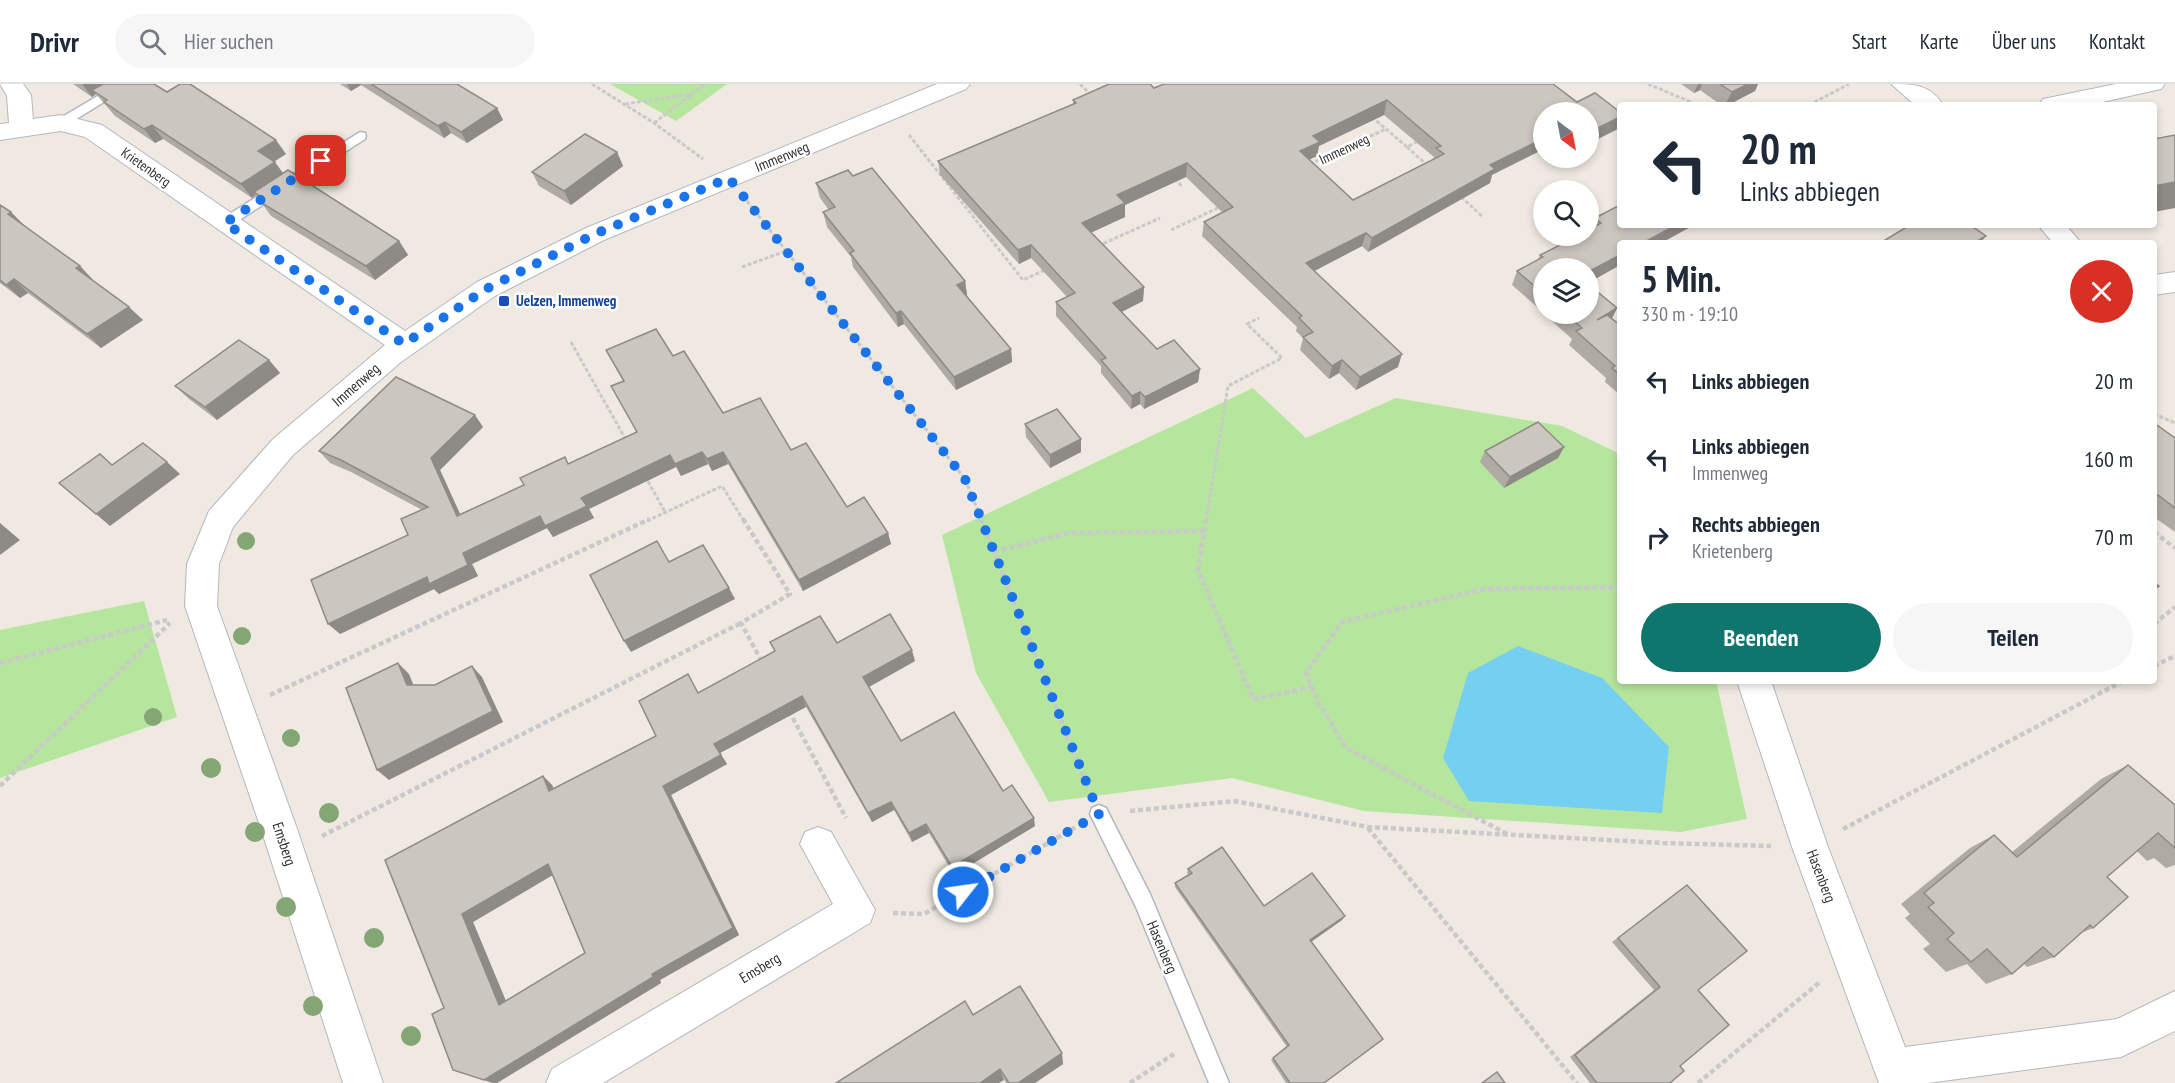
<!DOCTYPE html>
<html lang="de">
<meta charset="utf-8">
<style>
:root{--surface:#fff;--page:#f6f6f7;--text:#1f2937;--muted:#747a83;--line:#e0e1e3;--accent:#0f766e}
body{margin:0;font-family:"PT Sans Narrow",sans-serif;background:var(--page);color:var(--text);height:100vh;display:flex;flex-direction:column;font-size:22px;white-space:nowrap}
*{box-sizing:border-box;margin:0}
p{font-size:20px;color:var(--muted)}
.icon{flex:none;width:33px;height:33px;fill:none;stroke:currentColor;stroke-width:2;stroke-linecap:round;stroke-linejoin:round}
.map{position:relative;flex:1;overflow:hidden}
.side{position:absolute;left:1617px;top:156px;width:540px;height:444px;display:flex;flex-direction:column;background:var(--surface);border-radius:6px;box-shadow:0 3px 9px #0003}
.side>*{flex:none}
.guide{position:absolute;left:1617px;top:18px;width:540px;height:126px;border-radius:6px;box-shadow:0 3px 9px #0003;background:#fff;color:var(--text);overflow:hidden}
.needle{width:39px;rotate:148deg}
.fabs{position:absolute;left:1533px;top:18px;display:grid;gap:12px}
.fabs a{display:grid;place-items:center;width:66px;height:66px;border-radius:50%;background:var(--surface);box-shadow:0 3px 9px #0003;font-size:30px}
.pin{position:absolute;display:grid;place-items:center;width:51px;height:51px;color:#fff;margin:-26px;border-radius:12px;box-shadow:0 3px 9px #0006}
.me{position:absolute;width:66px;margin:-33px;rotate:60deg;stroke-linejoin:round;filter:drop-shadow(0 0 4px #0008)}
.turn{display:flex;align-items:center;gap:21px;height:126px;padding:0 24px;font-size:27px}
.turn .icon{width:78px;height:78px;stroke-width:2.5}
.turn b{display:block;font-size:42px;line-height:51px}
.round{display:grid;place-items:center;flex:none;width:63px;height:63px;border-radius:32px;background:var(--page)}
.headline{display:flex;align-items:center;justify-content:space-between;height:102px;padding:0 24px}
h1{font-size:36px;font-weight:700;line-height:45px}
.cta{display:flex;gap:12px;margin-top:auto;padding:12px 24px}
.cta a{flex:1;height:69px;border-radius:36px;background:var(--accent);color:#fff;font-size:24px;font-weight:700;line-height:69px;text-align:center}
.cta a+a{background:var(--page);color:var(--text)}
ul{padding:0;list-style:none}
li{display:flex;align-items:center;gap:18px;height:78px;padding:0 24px}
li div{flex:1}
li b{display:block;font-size:22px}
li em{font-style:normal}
header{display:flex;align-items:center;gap:36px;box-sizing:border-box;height:84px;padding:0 30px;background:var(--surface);border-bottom:2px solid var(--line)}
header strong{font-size:28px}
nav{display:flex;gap:33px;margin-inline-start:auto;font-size:21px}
.search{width:420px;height:54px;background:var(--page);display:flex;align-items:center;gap:15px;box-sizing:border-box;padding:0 21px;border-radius:33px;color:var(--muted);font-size:22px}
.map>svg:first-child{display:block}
.green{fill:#b6e59e}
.water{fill:#75cff0}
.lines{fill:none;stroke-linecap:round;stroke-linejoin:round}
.lane-casing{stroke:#b4b7c1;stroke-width:3}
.street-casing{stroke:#b4b7c1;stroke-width:2}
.path-far1{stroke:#c9c9c9;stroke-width:3;stroke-dasharray:4 2;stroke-linecap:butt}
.path{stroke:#c9c9c9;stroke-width:4.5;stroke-dasharray:5 3;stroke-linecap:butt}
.lane{fill:#fff;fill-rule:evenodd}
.street{fill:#fff;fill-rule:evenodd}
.tree{fill:#84a574}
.wall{fill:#afaba4;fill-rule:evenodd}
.shaded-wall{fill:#8e8b86}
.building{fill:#cbc7bf;stroke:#8e8b86;stroke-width:1.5;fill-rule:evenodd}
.route{stroke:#1a73e8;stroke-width:10;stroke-dasharray:0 18}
.transit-dot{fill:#1a4fb4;stroke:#fff;stroke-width:2}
.labels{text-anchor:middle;stroke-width:5;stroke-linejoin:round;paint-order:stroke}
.far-street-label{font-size:14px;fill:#2e2e2e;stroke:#fff}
.street-label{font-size:15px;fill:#2e2e2e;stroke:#fff}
.transit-label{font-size:15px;font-weight:bold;fill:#164399;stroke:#fff;text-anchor:start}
</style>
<header>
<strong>Drivr</strong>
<div class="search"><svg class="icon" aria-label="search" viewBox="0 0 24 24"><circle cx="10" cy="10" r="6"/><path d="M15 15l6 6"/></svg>Hier suchen</div>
<nav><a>Start</a><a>Karte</a><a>Über uns</a><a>Kontakt</a></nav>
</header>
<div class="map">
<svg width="2175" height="999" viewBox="0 0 2175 999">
<rect width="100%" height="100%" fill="#efe9e1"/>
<g class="green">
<polygon points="610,0 727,0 676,37"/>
<polygon points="1253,304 1306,354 1396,314 1562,342 1620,370 1620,597 1716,597 1747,735 1681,748 1364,727 1232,694 1049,718 976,589 942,451"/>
<polygon points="144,517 177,633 0,694 0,546"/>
</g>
<polygon class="water" points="1518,562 1602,594 1669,663 1662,729 1469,717 1443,674 1468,589"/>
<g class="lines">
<g class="lane-casing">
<g id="lane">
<polygon points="118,0 133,0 65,42 57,42 55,39 57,36"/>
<polygon points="360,48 365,49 366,52 365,55 230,142 220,142 218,139 220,136"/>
<polygon points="1099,721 1106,724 1150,810 1229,999 1209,999 1136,823 1090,730 1092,724"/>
</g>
</g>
<g class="street-casing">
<g id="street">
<polygon points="0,0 23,0 31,11 33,35 61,31 102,41 405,247 477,198 586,144 937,0 970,0 966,5 604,156 495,212 401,278 293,371 233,443 219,480 217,522 296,742 383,999 343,999 260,742 185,522 187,480 209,427 273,355 385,261 85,53 61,47 0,56 0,40 9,39 7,12"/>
<path d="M1891,0C1913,0 1930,0 1943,21H1915Z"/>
<polygon points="2116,0 2165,0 2161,5 2089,21 2039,21 2043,15"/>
<polygon points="2038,141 2066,141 2081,159 2053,159"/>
<polygon points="2175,188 2175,208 2154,211 2154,191"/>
<polygon points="1737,597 1771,597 1828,763 1905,963 2117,935 2175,907 2175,947 2121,973 1928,999 1879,999 1792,763"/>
<polygon points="818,743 831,748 875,826 870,839 603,999 546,999 552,985 833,820 800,760 805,748"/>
</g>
</g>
<g class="path-far1">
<polyline points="592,0 654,39 703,75"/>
<polyline points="1080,0 1091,11"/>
<polyline points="1648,0 1698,21"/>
<polyline points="625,20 692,10"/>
<polyline points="1809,21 1849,0"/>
<polyline points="1372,33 1407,63 1420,56"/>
<polyline points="654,39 705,0"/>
<polyline points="909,51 1023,196 1047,185"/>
<polyline points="1407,63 1429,83"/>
<polyline points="1310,80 1386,45"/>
<polyline points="1174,95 1182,102"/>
<polyline points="1461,113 1482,132"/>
<polyline points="747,117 965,395 982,437"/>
<polyline points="1171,146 1222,122"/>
<polyline points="1098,162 1160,134"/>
<polyline points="742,183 786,167"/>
<polyline points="571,258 626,356"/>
<polyline points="2154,330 2175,339"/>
<polyline points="645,392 665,428"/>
<polyline points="647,437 722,402 744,437"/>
<polyline points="1206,437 1228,302 1282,274 1247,240 1259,234"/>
</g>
<g class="path">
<polyline points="743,435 790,510 741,539 762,578"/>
<polyline points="981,435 1088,704"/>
<polyline points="1206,435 1198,486 1253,615 1312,603"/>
<polyline points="2154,448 2175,464"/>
<polyline points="994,468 1068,449 1204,447"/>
<polyline points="2154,540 2175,523"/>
<polyline points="0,579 167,536"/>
<polyline points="2154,582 2175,572"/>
<polyline points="270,611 650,435"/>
<polyline points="789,627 846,734"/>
<polyline points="0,702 170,539"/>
<polyline points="1130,727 1235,717 1368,743 1663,759 1771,762"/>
<polyline points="1368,744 1577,999"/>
<polyline points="1843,745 2123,597"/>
<polyline points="1507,750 1346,664 1317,616 1306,589 1342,538 1484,505 1620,503"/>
<polyline points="322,752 741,539"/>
<polyline points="893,829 924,830 1076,743"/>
<polyline points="1130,999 1174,970"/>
<polyline points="1698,999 1820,898"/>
</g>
<use href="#lane" class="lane"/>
<use href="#street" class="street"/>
</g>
<g class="tree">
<circle cx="246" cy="457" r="9"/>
<circle cx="242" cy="552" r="9"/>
<circle cx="153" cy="633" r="9"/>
<circle cx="291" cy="654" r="9"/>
<circle cx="211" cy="684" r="10"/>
<circle cx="329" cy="729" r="10"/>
<circle cx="255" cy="748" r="10"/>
<circle cx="286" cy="823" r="10"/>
<circle cx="374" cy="854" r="10"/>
<circle cx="313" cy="922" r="10"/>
<circle cx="411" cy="952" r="10"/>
</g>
<g class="wall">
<polygon points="73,0 154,0 167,8 286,70 274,78 283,89 399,157 408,171 375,196 271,132 256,111 252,114 163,55 155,59 115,32 96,10 92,13"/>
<polygon points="340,0 457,0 497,24 503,36 467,59 451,49 444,54 361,1 351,7"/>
<polygon points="1681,0 1758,0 1755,7 1728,21 1721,21 1700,6 1694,9"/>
<path d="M1154,4L1577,18L1618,45L1588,28H1544L1492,91L1490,99L1368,168L1362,162L1314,187L1398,283L1356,306L1339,289L1329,295L1300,266L1303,254L1296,247L1297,243L1202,152L1204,138L1222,128L1186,93L1125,121V133L1091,148L1144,203L1143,217L1122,228L1157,265L1200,285L1198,298L1144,325L1140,320L1131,325L1101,289V282L1056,232V218L1067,213L1031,174L1019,180L940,91L938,77L1073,21V16ZM1384,31L1434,73L1433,76L1353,116L1309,76L1317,72L1319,62Z"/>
<polygon points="617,68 623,82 571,121 539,102 532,88"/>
<polygon points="853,92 965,197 967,211 966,211 1011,265 1012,278 956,306 904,240 898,243 853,183 851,173 827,143 823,128 829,126 820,114 816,99"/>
<polygon points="0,121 25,143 80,182 93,196 143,236 101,264 28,209 20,214 0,199"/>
<polygon points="1595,134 1620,141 1694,141 1661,159 1620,159 1620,181 1588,199 1544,184 1544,229 1512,201 1517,187 1538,176 1540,171 1590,145"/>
<polygon points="1617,224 1612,234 1620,241 1620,311 1605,298 1606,294 1569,261 1572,255 1544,230 1588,230"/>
<polygon points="606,266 673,272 723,329 791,366 847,423 888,449 891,460 803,507 728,380 712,387 708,380 681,392 676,383 589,425 594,434 553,453 547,444 472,480 478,492 439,510 434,505 340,550 408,451 422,426 351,388 330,379 319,367 483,343 440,386 460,430 636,349 623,297"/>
<polygon points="269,276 280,289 217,336 189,315 175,302"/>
<polygon points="2154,339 2175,354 2175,448 2154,433"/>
<polygon points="1025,340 1081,355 1081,368 1050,384 1026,353"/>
<polygon points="1564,363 1558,374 1504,404 1480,378 1485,367"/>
<path d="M770,558L837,559L915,577L869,603L901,657L1003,707L1035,742L954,791L929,749L912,758L894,726L872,738L806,623L720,669L727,680L671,711L739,851L660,896L661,899L497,999H493L453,986L444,924L385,776L543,692L552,701L554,705L656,652L699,609L775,567ZM552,791L585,869L506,917L473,838Z"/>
<polygon points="2128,681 2175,721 2175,781 2166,784 2154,774 2147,777 2137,767 2107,793 2093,844 2081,849 2054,873 2027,883 2024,880 2012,890 1986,900 1967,880 1946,888 1923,865 1930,860 1905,834 1910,830 1901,820 1970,764 1994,751 2012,768 2101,695"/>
<polygon points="1188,785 1264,822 1345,832 1342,836 1311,858 1325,999 1286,999 1271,976 1287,963 1175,803 1175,799 1189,791 1187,789"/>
<polygon points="1687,801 1698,906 1680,982 1670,999 1590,999 1570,973 1654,906 1612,858"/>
<polygon points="973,931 1063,980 1035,999 1006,999"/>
</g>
<g class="shaded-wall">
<polygon points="82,0 114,0 92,6 96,10 92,13"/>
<polygon points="347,0 361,0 361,1 351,7"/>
<polygon points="1698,0 1702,0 1700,6 1694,9"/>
<polygon points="1748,0 1758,0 1755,7 1728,21 1725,21 1732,8"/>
<polygon points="1387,16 1384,31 1319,62 1317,72 1297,81 1300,67 1313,52"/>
<polygon points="497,24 503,36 467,59 461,48"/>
<polygon points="1620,33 1620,40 1618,45 1588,60 1588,49"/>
<polygon points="445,38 451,49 444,54 438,42"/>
<polygon points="152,41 163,55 155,59 144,45"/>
<polygon points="1544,54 1544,65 1492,91 1490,99 1368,168 1372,154 1490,81"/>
<polygon points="276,56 286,70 268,81 258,67"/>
<polygon points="617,68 623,82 571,121 564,107"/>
<polygon points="275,78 285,92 254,108 256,111 252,114 241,100"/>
<polygon points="1187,79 1186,93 1125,121 1125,133 1082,153 1082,139 1117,111"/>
<polygon points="2175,98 2175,124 2154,128 2154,102"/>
<polygon points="11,128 25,142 22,144 8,130"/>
<polygon points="1676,141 1694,141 1661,159 1643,159"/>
<polygon points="1366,149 1362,162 1303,193 1306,179"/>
<polygon points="1986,152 1980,159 1974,159"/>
<polygon points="399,157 408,171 375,196 366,182"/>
<polygon points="1031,161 1031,174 1019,180 1018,166"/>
<polygon points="1620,171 1620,181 1588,199 1588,188"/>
<polygon points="80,182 93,196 76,184"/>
<polygon points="14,195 28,209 20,214 6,201"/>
<polygon points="965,197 967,211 959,215 957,201"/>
<polygon points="1144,203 1143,217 1113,232 1113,219"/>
<polygon points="129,223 143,236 101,264 87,250"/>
<polygon points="1617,224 1610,238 1597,236"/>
<polygon points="901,227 904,240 898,243 896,229"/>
<polygon points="1011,265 1012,278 956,306 954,293"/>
<polygon points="1402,270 1398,283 1356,306 1360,293"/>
<polygon points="269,276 280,289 217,336 205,323"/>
<polygon points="1342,276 1339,289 1329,295 1332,282"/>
<polygon points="1200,285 1198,298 1144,325 1145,313"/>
<polygon points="1140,308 1140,320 1131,325 1132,312"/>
<polygon points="475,331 483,343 440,386 466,443 457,432 431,374"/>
<polygon points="1081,355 1081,368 1050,384 1050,371"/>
<polygon points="1564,363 1558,374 1504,404 1510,393"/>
<polygon points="702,368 708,380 681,392 675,380"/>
<polygon points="723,368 728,380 712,387 707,375"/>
<polygon points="670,371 676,383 589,425 594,434 553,453 547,444 472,480 478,492 439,510 434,505 340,550 328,540 463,469"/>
<polygon points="167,378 180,390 110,442 96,430"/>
<polygon points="0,439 20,456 0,471"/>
<polygon points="888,449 891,460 803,507 799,496"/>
<polygon points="729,504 735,515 631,568 624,557"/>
<polygon points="912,566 915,577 867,604 863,593"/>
<polygon points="398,579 409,590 418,612 407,601"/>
<polygon points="472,582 482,593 503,638 389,696 377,686"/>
<polygon points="802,612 806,623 720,669 727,680 671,711 739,851 660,896 661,899 497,999 493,999 484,996 652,890 663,702 714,660"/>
<polygon points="543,692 552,701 559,716 549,707"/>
<polygon points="891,718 894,726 872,738 868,729"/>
<polygon points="1034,734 1035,742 954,791 952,783"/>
<polygon points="926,740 929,749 912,758 909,749"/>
<polygon points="548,780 558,788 473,838 510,927 499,921 462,830"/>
<polygon points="1345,832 1342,836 1308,860 1310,856"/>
<polygon points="1062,969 1063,980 1035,999 1018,999"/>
<polygon points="1000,985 1004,996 999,999 980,999"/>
</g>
<g class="building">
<polygon points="103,0 154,0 167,8 180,0 190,0 276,56 258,67 275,78 241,100 152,41 144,45 104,18 107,16 92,6"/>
<polygon points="371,0 457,0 497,24 461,48 445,38 438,42"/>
<path d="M1109,0H1150L1154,4L1164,0H1553L1577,18L1595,9L1620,28V33L1588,49V28H1544V54L1490,81L1495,85L1372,154L1366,149L1306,179L1402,270L1360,293L1342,276L1332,282L1303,253L1313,248L1299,234L1302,232L1204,138L1233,123L1187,79L1117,111L1125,119L1082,139L1144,203L1113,219L1157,265L1174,256L1200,285L1145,313L1140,308L1132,312L1101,276L1106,274L1056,218L1075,209L1031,161L1018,166L938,77L1076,19L1073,16ZM1387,16L1441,62L1436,64L1444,70L1353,116L1300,67L1320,58L1313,52Z"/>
<polygon points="1720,0 1748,0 1732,8"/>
<polygon points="585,50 617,68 564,107 532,88"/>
<polygon points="2175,51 2175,98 2154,102 2154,55"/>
<polygon points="872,84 965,197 957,201 1011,265 954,293 901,227 896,229 850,169 854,167 823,128 835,123 816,99 848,86 853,92"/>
<polygon points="288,86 399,157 366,182 260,118 264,115 254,108"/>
<polygon points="0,121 11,128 8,130 80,182 76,184 129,223 87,250 14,195 6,201 0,196"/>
<polygon points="1620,121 1620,141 1676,141 1643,159 1620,159 1620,171 1588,188 1588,184 1544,184 1544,210 1517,187 1543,173 1540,171 1578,152 1588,152 1588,146 1601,139 1595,134"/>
<polygon points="1910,141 1970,141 1986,152 1974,159 1880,159"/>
<polygon points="1588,200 1617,224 1597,236 1607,231 1620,241 1620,291 1612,284 1615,282 1576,247 1582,244 1566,230 1588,230"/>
<polygon points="656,245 673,272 684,267 723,329 760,314 791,366 806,359 847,423 864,413 888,449 799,496 723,368 707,375 702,368 675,380 670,371 581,414 587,422 545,442 540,432 463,469 468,481 429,500 427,493 328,540 311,496 408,451 401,435 428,423 341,376 319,367 396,293 475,331 431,374 457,432 524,401 520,394 565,373 568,380 637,348 611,302 624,297 606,266"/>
<polygon points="239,256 269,276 205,323 175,302"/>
<polygon points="1057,325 1081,355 1050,371 1025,340"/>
<polygon points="1538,338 1564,363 1510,393 1485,367"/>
<polygon points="2154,339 2175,354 2175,424 2154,408"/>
<polygon points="143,359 167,378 96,430 59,399 100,370 112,381"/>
<polygon points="657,457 669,478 703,461 729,504 624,557 590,491"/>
<polygon points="2154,499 2159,502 2154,506"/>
<path d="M890,530L912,566L863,593L901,657L954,628L1003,707L1012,701L1034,734L952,783L926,740L909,749L891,718L868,729L802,612L714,660L721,671L663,702L733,844L652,890L653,893L484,996L453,986L432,930L444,924L385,776L543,692L549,707L656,652L639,617L688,590L698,609L775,567L770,558L820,532L837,559ZM548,780L585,869L499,921L462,830Z"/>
<polygon points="398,579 407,601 435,601 472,582 493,627 377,686 346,604"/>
<polygon points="2128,681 2175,721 2175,764 2158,749 2107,793 2128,813 2093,844 2090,841 2054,873 2043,863 2012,890 1987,865 1971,878 1947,855 1954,849 1928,823 1934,819 1924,809 1994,751 2017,773"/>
<polygon points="1222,763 1264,822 1312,789 1345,832 1310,856 1383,955 1324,999 1290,999 1273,974 1289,961 1175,799 1192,789 1188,785"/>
<polygon points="1687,801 1747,867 1698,906 1729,941 1680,982 1684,987 1670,999 1597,999 1575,971 1660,903 1618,854"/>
<polygon points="1020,902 1062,969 1018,999 1009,999 1000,985 980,999 836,999 965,917 973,931"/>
<polygon points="1497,988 1505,999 1482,999"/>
</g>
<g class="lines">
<polyline class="route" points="321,77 225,139 404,260 486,205 595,150 729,94 965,395 1099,730 963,808"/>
</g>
<rect class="transit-dot" x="498" y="211" width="12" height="12" rx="3"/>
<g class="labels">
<g class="far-street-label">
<text transform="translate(1344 65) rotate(-25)" y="5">Immenweg</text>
<text transform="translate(146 83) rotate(35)" y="5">Krietenberg</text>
</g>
<g class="street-label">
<text transform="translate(782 73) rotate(-22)" y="5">Immenweg</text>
<text transform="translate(356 301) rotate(-41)" y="5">Immenweg</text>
<text transform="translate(284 760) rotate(72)" y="5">Emsberg</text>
<text transform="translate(1821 792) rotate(69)" y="5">Hasenberg</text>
<text transform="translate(1162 863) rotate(67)" y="5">Hasenberg</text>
<text transform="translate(760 884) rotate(-31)" y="5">Emsberg</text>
</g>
<g class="transit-label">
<text x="516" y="222">Uelzen, Immenweg</text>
</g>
</g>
</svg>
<div class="fabs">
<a><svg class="needle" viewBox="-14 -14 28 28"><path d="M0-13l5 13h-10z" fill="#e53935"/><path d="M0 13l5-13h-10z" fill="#747a83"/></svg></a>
<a><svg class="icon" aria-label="search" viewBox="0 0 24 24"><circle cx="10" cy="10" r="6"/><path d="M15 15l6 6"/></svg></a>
<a><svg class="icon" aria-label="layers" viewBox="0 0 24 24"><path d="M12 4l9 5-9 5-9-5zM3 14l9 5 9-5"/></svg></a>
</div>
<div class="pin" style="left:321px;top:77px;background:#d93025"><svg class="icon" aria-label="arrive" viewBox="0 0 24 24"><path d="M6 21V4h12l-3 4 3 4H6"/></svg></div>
<svg class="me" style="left:963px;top:808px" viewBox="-20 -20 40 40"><circle r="17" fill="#1a73e8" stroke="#fff" stroke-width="3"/><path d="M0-11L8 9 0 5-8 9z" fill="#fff"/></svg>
<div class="guide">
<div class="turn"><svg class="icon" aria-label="left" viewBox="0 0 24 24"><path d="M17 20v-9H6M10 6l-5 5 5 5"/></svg><div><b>20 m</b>Links abbiegen</div></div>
</div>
<section class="side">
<div class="headline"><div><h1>5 Min.</h1><p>330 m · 19:10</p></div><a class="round" style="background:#d93025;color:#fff"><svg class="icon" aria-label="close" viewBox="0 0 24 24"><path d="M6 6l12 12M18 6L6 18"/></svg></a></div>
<ul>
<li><svg class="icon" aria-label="left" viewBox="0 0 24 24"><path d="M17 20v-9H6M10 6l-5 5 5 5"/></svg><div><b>Links abbiegen</b></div><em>20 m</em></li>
<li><svg class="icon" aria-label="left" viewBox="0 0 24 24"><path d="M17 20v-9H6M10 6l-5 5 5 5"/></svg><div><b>Links abbiegen</b><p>Immenweg</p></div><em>160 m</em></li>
<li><svg class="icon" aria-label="right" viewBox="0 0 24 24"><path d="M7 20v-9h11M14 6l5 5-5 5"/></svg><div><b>Rechts abbiegen</b><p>Krietenberg</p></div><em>70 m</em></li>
</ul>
<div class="cta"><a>Beenden</a><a>Teilen</a></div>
</section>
</div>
